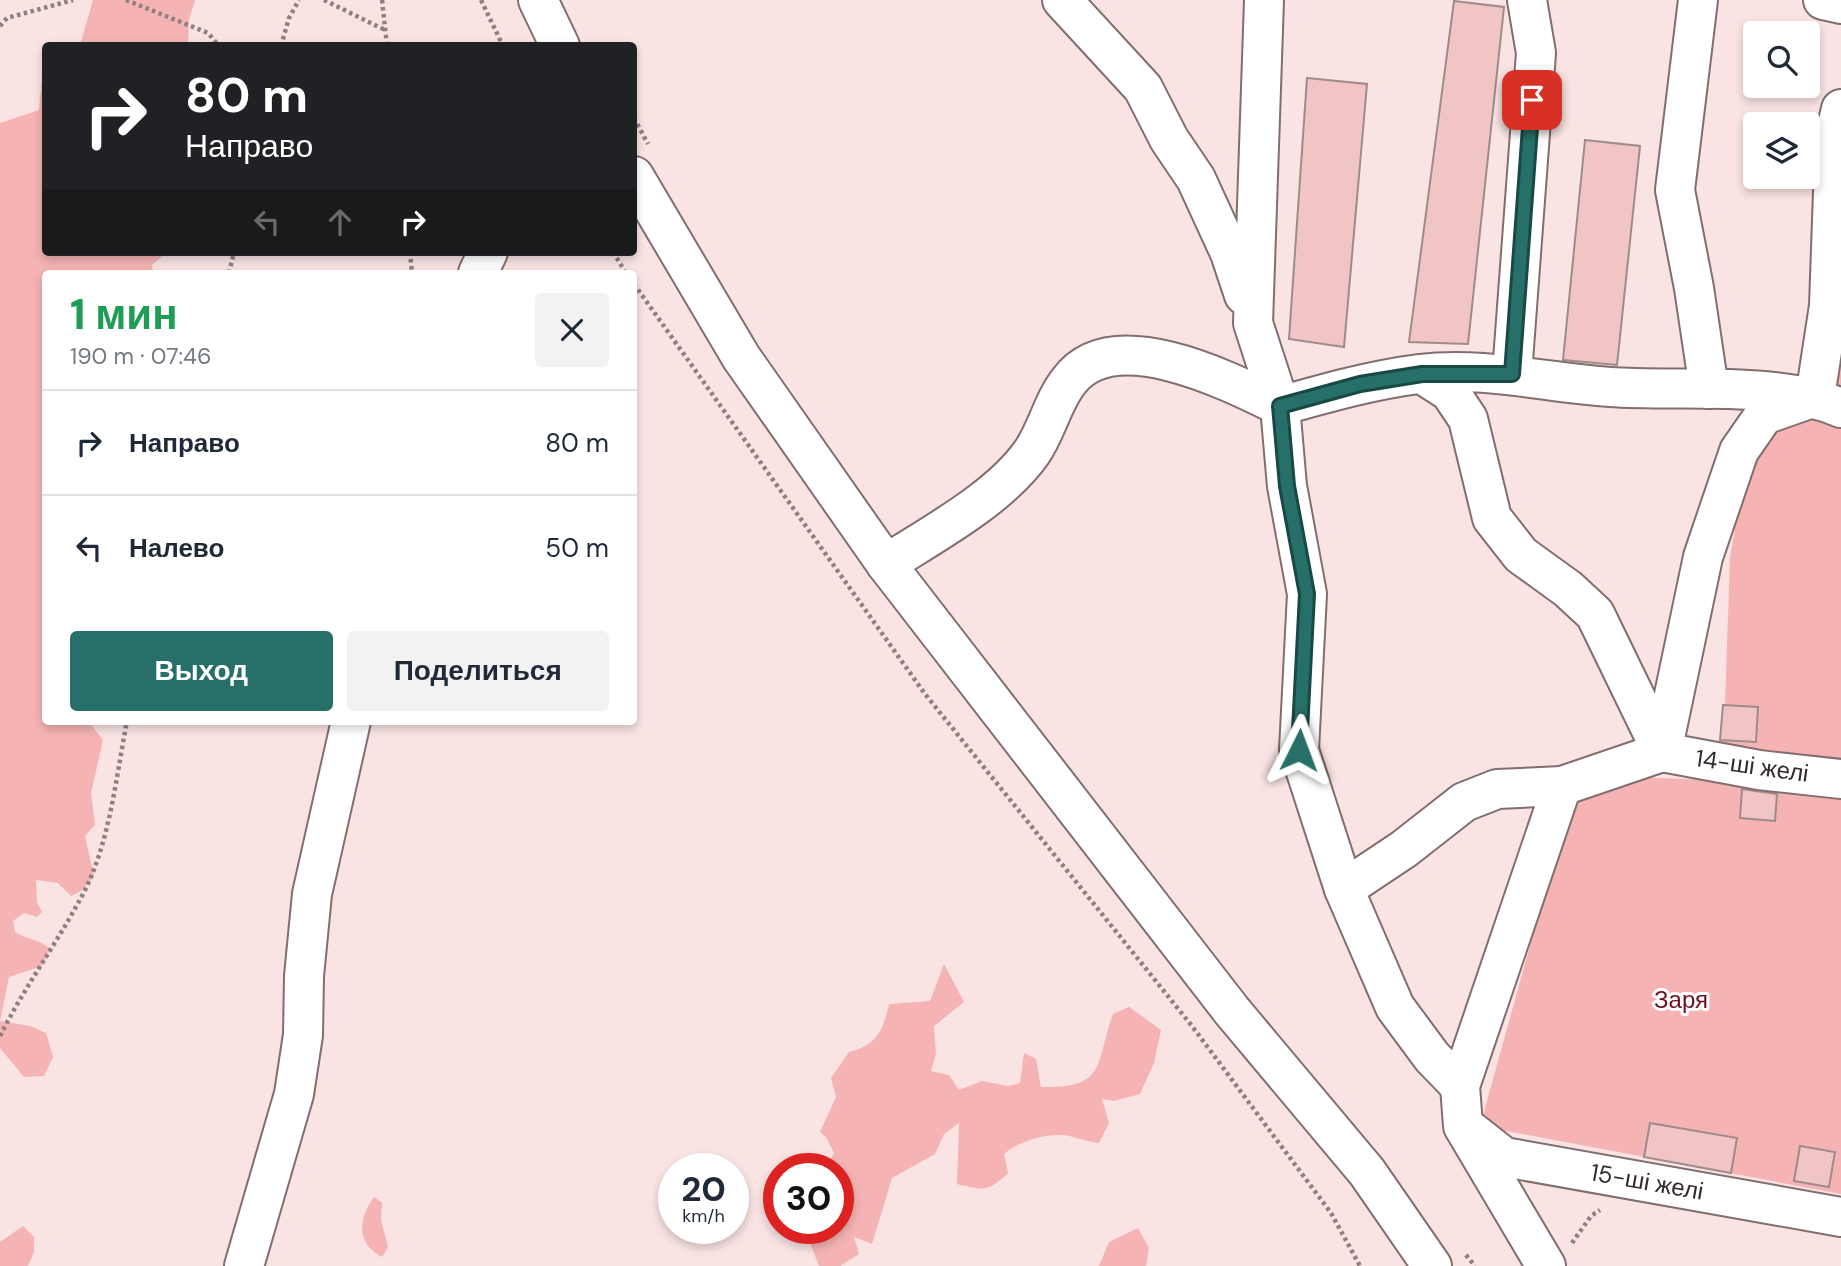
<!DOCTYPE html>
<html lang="ru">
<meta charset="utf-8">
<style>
:root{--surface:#fff;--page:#f2f2f3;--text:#1f2937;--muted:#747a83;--line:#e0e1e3;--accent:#277069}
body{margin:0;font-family:"DM Sans",sans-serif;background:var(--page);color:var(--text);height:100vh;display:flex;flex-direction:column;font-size:26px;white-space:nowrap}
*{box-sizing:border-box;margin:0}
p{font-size:23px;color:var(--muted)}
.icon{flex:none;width:38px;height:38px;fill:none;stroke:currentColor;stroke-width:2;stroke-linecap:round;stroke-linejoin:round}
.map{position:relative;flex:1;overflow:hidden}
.drawer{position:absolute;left:42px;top:270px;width:595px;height:455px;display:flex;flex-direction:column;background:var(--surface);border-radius:7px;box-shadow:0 4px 10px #0003}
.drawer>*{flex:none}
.hud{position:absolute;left:42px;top:42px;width:595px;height:214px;border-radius:7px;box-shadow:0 4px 10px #0003;background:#202124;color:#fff;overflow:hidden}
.controls{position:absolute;left:1743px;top:21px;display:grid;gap:14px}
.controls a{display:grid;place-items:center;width:77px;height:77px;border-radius:7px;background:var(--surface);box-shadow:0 4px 10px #0003;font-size:35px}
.speed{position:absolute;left:658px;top:1153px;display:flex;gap:14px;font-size:35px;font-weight:700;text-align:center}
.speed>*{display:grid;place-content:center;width:91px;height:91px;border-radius:50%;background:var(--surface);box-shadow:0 4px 10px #0003;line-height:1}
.speed small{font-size:18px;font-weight:400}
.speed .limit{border:10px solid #d22;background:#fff;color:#111}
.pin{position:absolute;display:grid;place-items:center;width:60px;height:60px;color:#fff;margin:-30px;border-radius:14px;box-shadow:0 4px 10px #0006}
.me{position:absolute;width:77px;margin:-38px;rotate:3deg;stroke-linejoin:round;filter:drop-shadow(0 0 5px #0008)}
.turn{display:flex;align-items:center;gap:24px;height:147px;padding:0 28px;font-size:32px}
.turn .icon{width:91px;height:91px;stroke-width:2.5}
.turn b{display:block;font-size:49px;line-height:60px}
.lanes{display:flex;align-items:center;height:66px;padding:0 28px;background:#0003;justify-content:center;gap:35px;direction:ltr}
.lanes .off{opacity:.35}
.round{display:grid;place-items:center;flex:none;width:74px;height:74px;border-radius:7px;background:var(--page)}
.overview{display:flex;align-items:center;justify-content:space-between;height:119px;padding:0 28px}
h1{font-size:42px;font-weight:800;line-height:52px;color:#1e9e55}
.primary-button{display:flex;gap:14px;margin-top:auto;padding:14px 28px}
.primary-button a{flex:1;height:80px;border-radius:7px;background:var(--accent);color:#fff;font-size:28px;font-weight:800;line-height:80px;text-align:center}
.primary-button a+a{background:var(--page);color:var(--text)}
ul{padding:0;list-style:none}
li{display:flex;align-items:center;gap:21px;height:105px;padding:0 28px;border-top:2px solid var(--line)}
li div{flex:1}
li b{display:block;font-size:26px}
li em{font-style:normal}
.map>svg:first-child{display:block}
.green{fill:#f5b3b3}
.building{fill:#f1c5c5;stroke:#9e8b8a;stroke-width:2}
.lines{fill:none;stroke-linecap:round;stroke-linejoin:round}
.minor-casing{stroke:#816e6e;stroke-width:42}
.path{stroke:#8e8080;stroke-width:4.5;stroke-dasharray:3.5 3.5;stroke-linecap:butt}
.minor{stroke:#fff;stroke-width:38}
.route-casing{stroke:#194944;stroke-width:18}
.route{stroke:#277069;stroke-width:12}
.labels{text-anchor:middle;stroke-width:6;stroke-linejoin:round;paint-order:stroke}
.street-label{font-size:24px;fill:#332b2b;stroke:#fff}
.park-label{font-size:24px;fill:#6d111f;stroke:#fff}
</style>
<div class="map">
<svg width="1841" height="1266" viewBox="0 0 1841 1266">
<rect width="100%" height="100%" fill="#f9e3e3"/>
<g class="green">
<polygon points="93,0 195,0 189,20 188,45 80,45"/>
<path d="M45,77L46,252H189L187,256L163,255L152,265L153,273H46V721H88L103,740L91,793L95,825L85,836L94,876L81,891L71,896L58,883L36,880L37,902L42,912L37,917L24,913L13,921L15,932C27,940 38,938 50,949L42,966L9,977L0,1021V123L39,110L42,79Z"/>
<polygon points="1841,350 1841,1194 1480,1126 1566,816 1599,776 1716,780 1725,705 1730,557 1746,467"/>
<path d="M944,964L964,1002L934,1026L936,1054L931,1071L949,1075L959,1090L982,1081L1008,1086L1020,1083L1024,1053L1036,1059L1041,1087C1108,1089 1095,1063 1113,1014L1129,1007L1161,1030L1154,1063L1140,1094L1114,1101L1102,1099L1109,1123L1099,1143C1086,1142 1071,1135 1061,1135C1042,1134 1018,1142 1004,1154L1008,1173C987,1193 984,1190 957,1184L959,1123L944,1134L935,1154L892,1178L872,1244L854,1237L859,1254L840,1266H819L810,1243L821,1229L838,1228V1169H826L834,1153L826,1137L820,1132L836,1097L831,1078L849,1052C877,1045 883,1031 889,1004L930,1001Z"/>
<polygon points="0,1021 30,1026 46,1033 53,1057 44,1076 24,1077 0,1048"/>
<path d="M374,1197L382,1203L381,1220L388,1247L382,1257C356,1243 358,1219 374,1197Z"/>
<polygon points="23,1226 34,1237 34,1252 28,1266 0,1266 0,1242"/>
<polygon points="1138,1228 1149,1248 1146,1266 1099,1266 1109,1242"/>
</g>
<g class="building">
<polygon points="1454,1 1504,7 1468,344 1409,342"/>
<polygon points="1307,78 1367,84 1344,347 1289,339"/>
<polygon points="1585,140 1640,146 1617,365 1563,360"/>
<polygon points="1723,705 1758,707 1756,742 1720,740"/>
<polygon points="1742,789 1777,794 1775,821 1740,818"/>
<polygon points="1650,1123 1737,1138 1731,1173 1644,1157"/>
<polygon points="1800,1146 1835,1152 1829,1187 1794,1181"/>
</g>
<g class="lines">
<g class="minor-casing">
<g id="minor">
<polyline points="538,0 560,46"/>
<polyline points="1062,0 1143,88 1169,139 1196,179 1230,253 1244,295"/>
<polyline points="1264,0 1253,323 1280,406 1287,486 1307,594 1299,750 1344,889 1395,1007 1432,1057 1460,1086"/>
<polyline points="1698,0 1675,190 1694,288 1709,389"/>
<polyline points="1823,0 1841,4"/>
<polyline points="634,176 741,357 886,564 1232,1011 1367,1172 1432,1266"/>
<polyline points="478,273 488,252"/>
<polyline points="1422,374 1450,392 1468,419 1492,518 1521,555 1568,589 1595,614 1662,752 1759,770 1841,779"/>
<polyline points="1512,374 1536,53 1527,0"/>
<path d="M886,564C933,534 1000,498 1032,452C1047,430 1053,401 1069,381C1113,322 1229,381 1280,406C1326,393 1372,380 1419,374C1484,366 1547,383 1610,387C1680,392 1777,380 1841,408"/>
<polyline points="1344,889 1404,849 1464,802 1497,789 1562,786"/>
<polyline points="1471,1131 1504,1157 1841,1217"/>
<polyline points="244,1266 294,1094 303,1035 304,976 312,894 351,721"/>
<polyline points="1546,1266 1463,1126 1460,1086 1562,786 1662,752 1703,557 1739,451 1764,415 1815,397 1829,306 1835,135 1841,109"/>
</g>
</g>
<g class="path">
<polyline points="126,0 208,33 219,46"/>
<polyline points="324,0 385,30"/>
<polyline points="382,0 387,46"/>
<polyline points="481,0 503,46"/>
<polyline points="0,26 7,18 73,0"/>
<polyline points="281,46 289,18 299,0"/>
<polyline points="634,118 648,144"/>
<polyline points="410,252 412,273"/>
<polyline points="613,252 626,273"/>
<polyline points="229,273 234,252"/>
<polyline points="634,284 925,694 1192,1026 1331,1213 1360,1266"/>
<path d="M0,1036C25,986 58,942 84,892C110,841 116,777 127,721"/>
<polyline points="1572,1243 1591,1216 1600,1210"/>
<polyline points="1466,1255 1475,1266"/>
</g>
<use href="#minor" class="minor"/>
</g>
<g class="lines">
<g class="route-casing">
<polyline id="route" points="1299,750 1307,594 1287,486 1280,406 1360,384 1422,374 1512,374 1532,100"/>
</g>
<use href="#route" class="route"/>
</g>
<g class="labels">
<g class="street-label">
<text transform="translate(1752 766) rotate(8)" y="8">14-ші желі</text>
<text transform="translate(1647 1182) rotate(10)" y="8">15-ші желі</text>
</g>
<g class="park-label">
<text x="1681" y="1008">Заря</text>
</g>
</g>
</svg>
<div class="controls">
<a><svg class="icon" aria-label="search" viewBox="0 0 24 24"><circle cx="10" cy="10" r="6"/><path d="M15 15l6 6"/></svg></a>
<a><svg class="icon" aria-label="layers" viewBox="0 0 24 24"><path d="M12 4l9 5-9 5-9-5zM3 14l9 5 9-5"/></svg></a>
</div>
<div class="speed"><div>20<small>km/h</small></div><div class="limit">30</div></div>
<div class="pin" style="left:1532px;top:100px;background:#d93025"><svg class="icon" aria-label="arrive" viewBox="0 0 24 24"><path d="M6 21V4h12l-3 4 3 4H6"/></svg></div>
<svg class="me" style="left:1299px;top:750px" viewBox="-20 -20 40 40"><path d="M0-17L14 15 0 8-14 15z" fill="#277069" stroke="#fff" stroke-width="4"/></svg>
<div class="hud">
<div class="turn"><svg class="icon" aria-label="right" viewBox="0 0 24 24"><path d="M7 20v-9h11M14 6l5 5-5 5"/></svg><div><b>80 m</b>Направо</div></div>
<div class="lanes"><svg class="icon off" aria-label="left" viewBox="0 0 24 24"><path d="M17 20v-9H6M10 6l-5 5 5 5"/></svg><svg class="icon off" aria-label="ahead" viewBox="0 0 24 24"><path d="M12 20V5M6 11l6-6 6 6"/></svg><svg class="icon" aria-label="right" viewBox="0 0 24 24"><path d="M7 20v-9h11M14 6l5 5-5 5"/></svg></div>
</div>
<section class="drawer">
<div class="overview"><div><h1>1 мин</h1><p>190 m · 07:46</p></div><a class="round"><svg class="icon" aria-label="close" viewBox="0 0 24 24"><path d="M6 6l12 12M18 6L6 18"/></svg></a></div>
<ul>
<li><svg class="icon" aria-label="right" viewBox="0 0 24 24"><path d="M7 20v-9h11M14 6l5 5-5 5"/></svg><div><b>Направо</b></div><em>80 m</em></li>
<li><svg class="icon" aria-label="left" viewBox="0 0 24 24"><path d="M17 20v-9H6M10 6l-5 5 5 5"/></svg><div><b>Налево</b></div><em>50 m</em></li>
</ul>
<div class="primary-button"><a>Выход</a><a>Поделиться</a></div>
</section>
</div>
